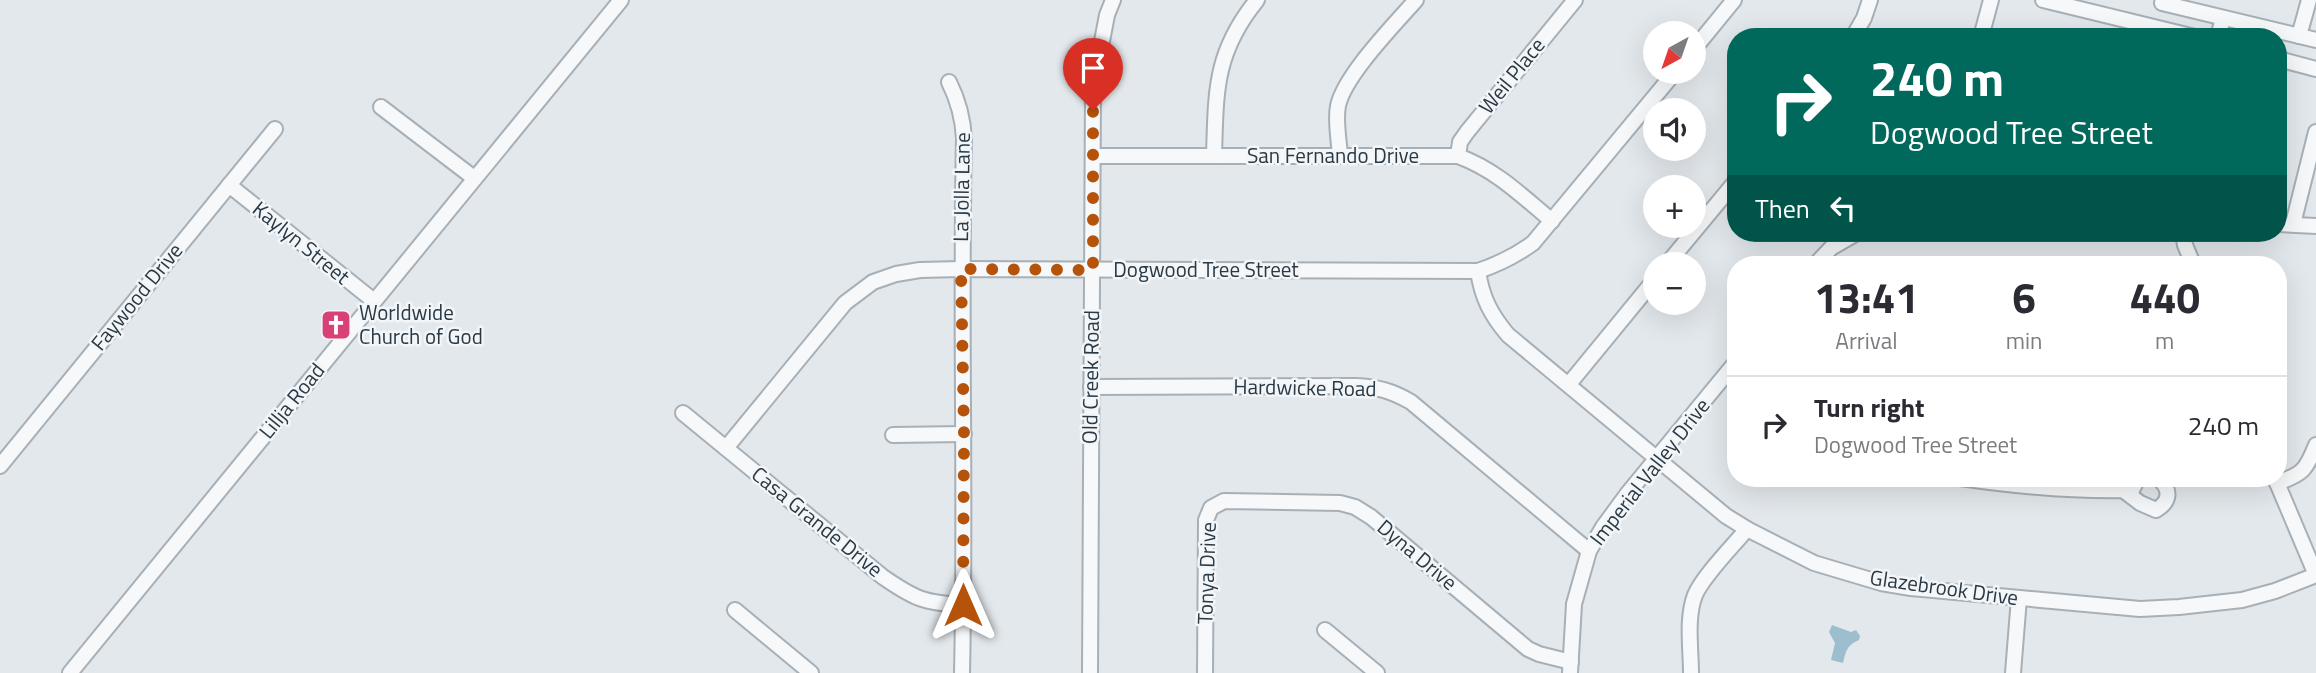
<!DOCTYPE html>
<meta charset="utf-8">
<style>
:root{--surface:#fff;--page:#f7f7f7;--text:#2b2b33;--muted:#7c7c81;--line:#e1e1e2}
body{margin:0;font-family:"Titillium Web",sans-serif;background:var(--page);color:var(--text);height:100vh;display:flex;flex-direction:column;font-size:26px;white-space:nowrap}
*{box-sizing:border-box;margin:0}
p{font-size:23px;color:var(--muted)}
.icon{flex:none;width:38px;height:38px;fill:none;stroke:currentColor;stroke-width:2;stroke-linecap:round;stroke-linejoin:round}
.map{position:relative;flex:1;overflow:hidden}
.side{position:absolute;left:1727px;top:256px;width:560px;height:231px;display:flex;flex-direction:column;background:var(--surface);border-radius:28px;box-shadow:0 7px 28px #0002}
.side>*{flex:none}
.hud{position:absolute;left:1727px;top:28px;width:560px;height:214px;border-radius:28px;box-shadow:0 7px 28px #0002;background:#00695c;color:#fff;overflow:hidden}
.needle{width:46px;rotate:220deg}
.tools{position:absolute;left:1643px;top:21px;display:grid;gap:14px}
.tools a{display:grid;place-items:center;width:63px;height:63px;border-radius:50%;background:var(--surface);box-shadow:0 7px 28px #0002;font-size:35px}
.pin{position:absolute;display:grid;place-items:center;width:60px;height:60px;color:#fff;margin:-72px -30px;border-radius:50% 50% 50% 0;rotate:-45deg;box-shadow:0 0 7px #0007}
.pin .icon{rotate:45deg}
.me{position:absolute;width:77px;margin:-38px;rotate:0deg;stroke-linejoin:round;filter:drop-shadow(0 0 5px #0008)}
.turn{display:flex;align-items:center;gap:24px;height:147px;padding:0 28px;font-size:32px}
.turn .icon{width:91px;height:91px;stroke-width:2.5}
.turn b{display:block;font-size:49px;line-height:60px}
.then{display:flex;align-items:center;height:66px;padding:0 28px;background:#0003;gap:14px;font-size:26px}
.eta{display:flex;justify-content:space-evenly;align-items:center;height:119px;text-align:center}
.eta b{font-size:42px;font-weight:700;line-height:49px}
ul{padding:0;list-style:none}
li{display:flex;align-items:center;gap:21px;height:98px;padding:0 28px;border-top:2px solid var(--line)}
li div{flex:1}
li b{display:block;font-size:26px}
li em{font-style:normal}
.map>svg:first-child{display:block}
.water{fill:#9cbece}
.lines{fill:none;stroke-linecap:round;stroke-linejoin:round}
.minor-casing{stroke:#a7b0b7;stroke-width:18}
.minor{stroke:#f6f8fa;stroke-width:14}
.route{stroke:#b45309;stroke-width:12;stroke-dasharray:0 21.6}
.labels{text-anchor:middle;stroke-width:5;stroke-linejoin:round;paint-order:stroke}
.street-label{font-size:21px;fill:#293945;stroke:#f3f6f9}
.poi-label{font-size:21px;fill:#293945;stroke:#f3f6f9;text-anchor:start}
</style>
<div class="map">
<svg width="2316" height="673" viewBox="0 0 2316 673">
<rect width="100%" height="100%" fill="#e3e8ec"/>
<path class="water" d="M1832,625L1851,632L1856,630L1860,636L1859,640C1847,645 1846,651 1843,663L1831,660L1835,643L1829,632Z"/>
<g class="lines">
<g class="minor-casing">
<g id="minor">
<polyline points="2043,0 2195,37"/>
<polyline points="2163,0 2162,3 2316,40"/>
<polyline points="2299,36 2309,0"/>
<polyline points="1853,37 1864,18 1870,0"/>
<polyline points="1981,37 1991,0"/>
<polyline points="2218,37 2223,18"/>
<polyline points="1694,49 1734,0"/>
<polyline points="2278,59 2316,69"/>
<path d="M949,82C958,100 963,117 964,139C960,317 966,495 962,673"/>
<polyline points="381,107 474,178"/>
<path d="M1093,156H1458C1496,170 1521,195 1552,221"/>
<path d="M1214,156C1216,92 1214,53 1257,0"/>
<path d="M1340,156C1339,140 1335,121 1338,106C1344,76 1394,25 1416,0"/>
<polyline points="1458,156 1460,142 1467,132 1575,0"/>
<polyline points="229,185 374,301"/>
<polyline points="2278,224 2316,226"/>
<polyline points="2293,224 2316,132"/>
<polyline points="2183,233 2185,245 2193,264"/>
<polyline points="1667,264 1736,181"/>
<polyline points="1816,264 1831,248 1857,233"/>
<path d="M1478,271C1482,298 1491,315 1508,335L1726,516L1747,529L1814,563L1881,583L1911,588L2140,609L2179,607L2242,600L2275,591L2316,575"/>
<polyline points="1569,384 1656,278"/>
<path d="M1091,387L1356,386C1378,387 1392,391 1411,402L1589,551"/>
<path d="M683,413L883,577C915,599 924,603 963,605"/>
<polyline points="893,435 964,434"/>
<path d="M726,448L845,303L873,282L896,274L920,270L961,269L1478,271C1499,264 1515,256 1533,243L1675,72"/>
<polyline points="0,466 275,129"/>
<path d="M1960,478C2016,486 2075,492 2132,490L2138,478"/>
<polyline points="2275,478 2316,575"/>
<path d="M2277,483C2303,474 2306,470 2316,445"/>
<path d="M2123,490L2140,503L2156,510C2171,501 2171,489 2158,478"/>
<polyline points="735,610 811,673"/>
<polyline points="1325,630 1377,673"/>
<polyline points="70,673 621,0"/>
<polyline points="1090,673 1093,88 1107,15 1113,0"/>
<polyline points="1205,673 1206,520 1211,508 1224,501 1340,503 1355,507 1371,517 1528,649 1539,654 1571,662"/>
<polyline points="1570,673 1574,604 1589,551 1603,527 1628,493 1736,362"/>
<path d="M1691,673C1691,649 1686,618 1695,595C1703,576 1733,546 1747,529"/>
<polyline points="2013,673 2019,598"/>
</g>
</g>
<use href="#minor" class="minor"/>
</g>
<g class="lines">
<polyline class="route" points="963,605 964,434 961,269 1093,270 1093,110"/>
</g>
<defs>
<g id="church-square" transform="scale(1.575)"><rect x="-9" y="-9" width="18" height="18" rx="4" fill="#d84175" stroke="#f3f6f9"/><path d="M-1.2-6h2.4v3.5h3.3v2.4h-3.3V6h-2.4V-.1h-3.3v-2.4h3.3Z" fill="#fff"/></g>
</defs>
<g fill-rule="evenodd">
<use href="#church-square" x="336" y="325"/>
</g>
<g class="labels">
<g class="street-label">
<text transform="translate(1512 76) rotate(-51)" y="7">Weil Place</text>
<text x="1333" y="163">San Fernando Drive</text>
<text transform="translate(962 187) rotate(-89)" y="7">La Jolla Lane</text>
<text transform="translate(301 243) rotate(39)" y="7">Kaylyn Street</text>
<text x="1206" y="277">Dogwood Tree Street</text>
<text transform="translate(137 297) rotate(-51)" y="7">Faywood Drive</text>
<text transform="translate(1091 377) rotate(-89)" y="7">Old Creek Road</text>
<text transform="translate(1305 388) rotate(1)" y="7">Hardwicke Road</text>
<text transform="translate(292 401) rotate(-51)" y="7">Lillja Road</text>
<text transform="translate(1650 472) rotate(-52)" y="7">Imperial Valley Drive</text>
<text transform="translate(817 522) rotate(39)" y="7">Casa Grande Drive</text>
<text transform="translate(1417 555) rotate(40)" y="7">Dyna Drive</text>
<text transform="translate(1207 573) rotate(-88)" y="7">Tonya Drive</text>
<text transform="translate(1944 588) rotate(8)" y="7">Glazebrook Drive</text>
</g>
<g class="poi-label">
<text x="359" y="320">Worldwide<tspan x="359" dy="24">Church of God</tspan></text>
</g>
</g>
</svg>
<div class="tools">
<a><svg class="needle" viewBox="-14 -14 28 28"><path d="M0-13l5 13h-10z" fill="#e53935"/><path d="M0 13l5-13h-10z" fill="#7c7c81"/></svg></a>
<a><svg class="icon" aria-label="sound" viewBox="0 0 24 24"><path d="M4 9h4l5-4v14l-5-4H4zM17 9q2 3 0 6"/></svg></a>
<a>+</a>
<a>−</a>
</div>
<div class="pin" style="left:1093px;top:110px;background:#d93025"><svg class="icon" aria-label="arrive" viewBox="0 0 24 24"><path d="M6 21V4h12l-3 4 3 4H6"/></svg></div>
<svg class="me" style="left:963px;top:605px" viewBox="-20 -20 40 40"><path d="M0-17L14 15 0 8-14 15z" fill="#b45309" stroke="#fff" stroke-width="4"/></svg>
<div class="hud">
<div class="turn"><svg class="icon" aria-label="right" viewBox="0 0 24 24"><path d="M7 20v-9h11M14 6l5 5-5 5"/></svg><div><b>240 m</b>Dogwood Tree Street</div></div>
<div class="then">Then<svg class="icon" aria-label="left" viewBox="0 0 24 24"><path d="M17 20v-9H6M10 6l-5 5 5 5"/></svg></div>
</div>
<section class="side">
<div class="eta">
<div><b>13:41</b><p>Arrival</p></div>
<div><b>6</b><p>min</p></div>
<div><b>440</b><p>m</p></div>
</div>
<ul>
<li><svg class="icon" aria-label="right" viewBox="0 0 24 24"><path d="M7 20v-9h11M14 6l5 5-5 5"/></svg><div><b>Turn right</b><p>Dogwood Tree Street</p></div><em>240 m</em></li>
</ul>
</section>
</div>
